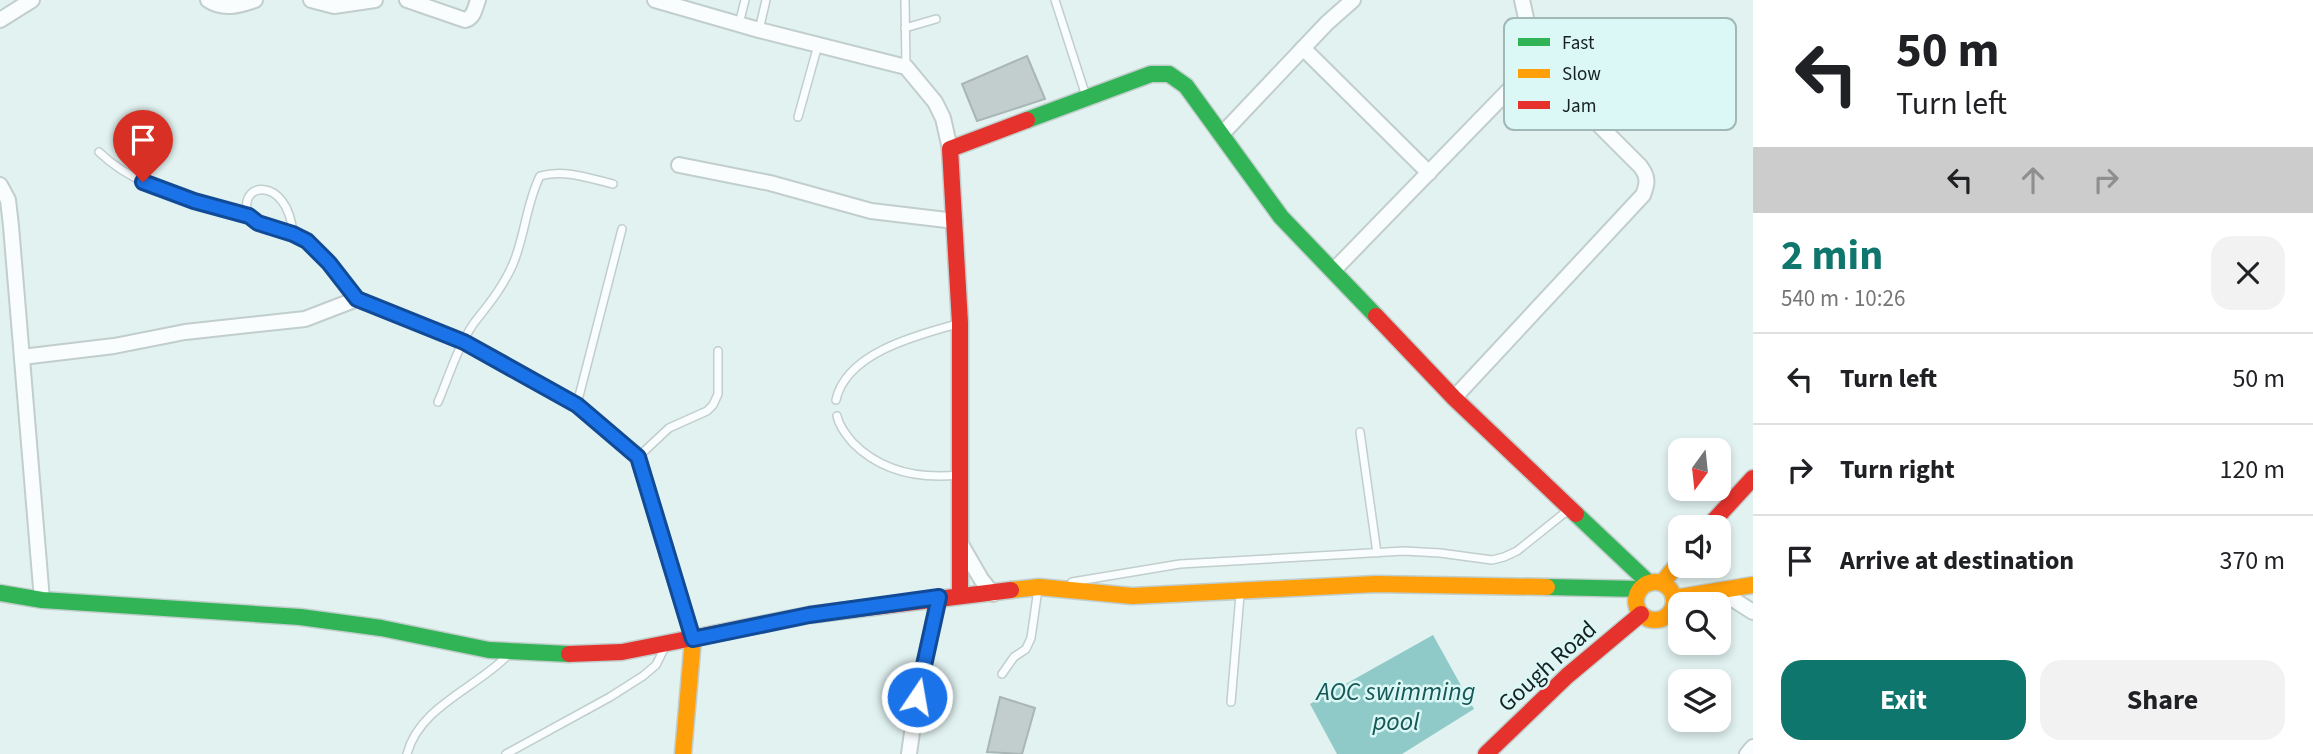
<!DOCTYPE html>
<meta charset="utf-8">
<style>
:root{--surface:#fff;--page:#f2f2f2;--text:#202124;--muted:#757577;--line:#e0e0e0;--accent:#0f766e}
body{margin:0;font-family:"Source Sans 3",sans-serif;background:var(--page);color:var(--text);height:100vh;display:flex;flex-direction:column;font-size:26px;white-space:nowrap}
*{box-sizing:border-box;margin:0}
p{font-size:23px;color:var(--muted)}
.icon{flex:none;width:38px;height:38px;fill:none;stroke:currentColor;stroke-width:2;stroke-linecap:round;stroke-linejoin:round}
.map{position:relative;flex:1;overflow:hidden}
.sheet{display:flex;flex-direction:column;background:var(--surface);width:560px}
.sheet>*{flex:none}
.top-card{background:#fff;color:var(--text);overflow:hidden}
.needle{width:46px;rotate:195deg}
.fabs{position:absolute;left:1668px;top:438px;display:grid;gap:14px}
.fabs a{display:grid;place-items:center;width:63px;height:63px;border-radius:14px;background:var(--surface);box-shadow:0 4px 10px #0003;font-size:35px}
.pin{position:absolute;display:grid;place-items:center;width:60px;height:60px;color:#fff;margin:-72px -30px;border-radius:50% 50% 50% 0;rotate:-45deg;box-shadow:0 0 7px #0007}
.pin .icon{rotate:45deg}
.me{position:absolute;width:77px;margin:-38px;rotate:12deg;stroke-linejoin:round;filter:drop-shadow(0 0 5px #0008)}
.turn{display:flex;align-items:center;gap:24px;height:147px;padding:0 28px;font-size:32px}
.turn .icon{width:91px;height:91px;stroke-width:2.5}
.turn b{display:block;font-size:49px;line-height:60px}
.lanes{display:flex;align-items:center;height:66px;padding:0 28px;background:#0003;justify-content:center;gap:35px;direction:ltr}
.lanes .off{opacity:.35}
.round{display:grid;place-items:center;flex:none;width:74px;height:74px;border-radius:21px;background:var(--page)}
.overview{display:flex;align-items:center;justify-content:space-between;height:119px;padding:0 28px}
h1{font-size:42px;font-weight:700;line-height:52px;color:var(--accent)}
.action{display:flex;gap:14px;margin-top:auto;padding:14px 28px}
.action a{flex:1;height:80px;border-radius:21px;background:var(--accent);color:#fff;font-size:28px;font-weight:700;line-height:80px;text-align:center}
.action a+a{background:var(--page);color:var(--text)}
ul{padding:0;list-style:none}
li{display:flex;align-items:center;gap:21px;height:91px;padding:0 28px;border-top:2px solid var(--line)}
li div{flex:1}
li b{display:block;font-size:26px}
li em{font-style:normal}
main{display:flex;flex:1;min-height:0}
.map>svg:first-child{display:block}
.water{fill:#90cac8}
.building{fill:#c2cecd;stroke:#a9b6b5;stroke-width:2}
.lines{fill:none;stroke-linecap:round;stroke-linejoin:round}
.lane-casing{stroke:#c1cecc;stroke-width:10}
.street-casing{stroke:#c1cecc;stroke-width:18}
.fast-casing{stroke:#c1cecc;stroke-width:19}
.slow-casing{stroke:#c1cecc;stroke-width:19}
.jam-casing{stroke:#c1cecc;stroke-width:19}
.lane{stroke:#fafdfd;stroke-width:7}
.street{stroke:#fafdfd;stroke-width:14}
.fast{stroke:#30b455;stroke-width:16}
.slow{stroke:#ff9f0a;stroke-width:16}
.jam{stroke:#e5322d;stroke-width:16}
.route-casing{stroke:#114b97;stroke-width:18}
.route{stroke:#1a73e8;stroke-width:12}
.labels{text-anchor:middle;stroke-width:5;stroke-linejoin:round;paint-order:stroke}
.street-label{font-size:24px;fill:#172121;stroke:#dbf8f6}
.water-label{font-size:26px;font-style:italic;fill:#175856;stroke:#dbf8f6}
.key{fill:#dbf8f6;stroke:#a0b8b6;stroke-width:2}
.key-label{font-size:19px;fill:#172121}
</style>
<main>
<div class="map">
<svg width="1753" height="754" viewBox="0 0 1753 754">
<rect width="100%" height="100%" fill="#e1f2f0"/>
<polygon class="water" points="1433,635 1474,709 1402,754 1337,754 1310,704"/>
<g class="building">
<polygon points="1027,56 1045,99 977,121 962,84"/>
<polygon points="1000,697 1035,708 1022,754 987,752"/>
</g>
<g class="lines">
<g class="lane-casing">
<g id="lane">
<polyline points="905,0 906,67"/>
<polyline points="1055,0 1086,96"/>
<polyline points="739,24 745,0"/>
<polyline points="905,28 936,19"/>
<polyline points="759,30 766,0"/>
<polyline points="798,117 818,45"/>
<path d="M99,152C139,191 195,198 245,215C254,217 259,224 268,227C282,232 296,233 308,242C327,258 342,279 357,299"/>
<path d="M249,216C235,182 288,174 293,234"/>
<path d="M836,400C846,353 917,335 957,324"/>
<path d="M438,402C449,376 458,346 474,323C489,304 503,287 513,264C525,236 526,204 540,176C565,169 588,178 613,184"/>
<polyline points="577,404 622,229"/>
<path d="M837,416C839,426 846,435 853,443C882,472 920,479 959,475"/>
<polyline points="1360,432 1377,553"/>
<polyline points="638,457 669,428 707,411 713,405 718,394 718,351"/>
<polyline points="1072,582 1180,564 1404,551 1440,553 1492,560 1504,557 1517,551 1567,511"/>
<polyline points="1002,674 1014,657 1026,649 1031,638 1038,589"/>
<polyline points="1231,702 1240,595"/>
<path d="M407,754C419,707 476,688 507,656"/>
<polyline points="506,754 610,697 643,676 656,665 665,647"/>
</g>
</g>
<g class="street-casing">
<g id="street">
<path d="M208,0C223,10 239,6 255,0"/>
<polyline points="311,0 334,6 375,0"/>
<path d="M407,0L465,20C474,18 475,8 478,0"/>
<polyline points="655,0 759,30 906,67 935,102 943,118 950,149"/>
<polyline points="0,20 32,0"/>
<polyline points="1303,48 1429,173"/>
<polyline points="1221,135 1327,23 1353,0"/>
<polyline points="679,165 770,183 871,211 955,221"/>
<polyline points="0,185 8,200 11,226 42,600"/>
<polyline points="1333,271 1536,62 1522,0"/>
<polyline points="22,357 114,346 185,332 305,319 357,299 464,342 577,405 638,457 693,639"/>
<path d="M1454,398L1643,195C1648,183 1648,176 1640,166L1536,62"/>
<polyline points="962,546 981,579 993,594"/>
<polyline points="1720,591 1753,612"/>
<polyline points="909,754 917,697 939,597"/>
<polyline points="1747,754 1753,747"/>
</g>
</g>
<g class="fast-casing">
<g id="fast">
<polyline points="1027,120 1151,74 1169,74 1186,86 1281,217 1376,316"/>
<polyline points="1576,514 1649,583"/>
<polyline points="1547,587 1640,589"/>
<polyline points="0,593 42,600 300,617 381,628 489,650 569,654"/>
</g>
</g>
<g class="slow-casing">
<g id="slow">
<circle cx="1655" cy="601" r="19"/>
<polyline points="1662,583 1680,561"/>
<polyline points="1011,590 1039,587 1132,596 1376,584 1547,587"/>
<polyline points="1674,598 1753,585"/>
<polyline points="683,754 693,639"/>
</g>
</g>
<g class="jam-casing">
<g id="jam">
<polyline points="1376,316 1454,398 1576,514"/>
<polyline points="1708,527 1753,478"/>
<polyline points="960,595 960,323 950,149 1027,120"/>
<polyline points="569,654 622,652 809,615 1011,590"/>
<polyline points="1486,754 1567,676 1641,614"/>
</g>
</g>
<use href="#lane" class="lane"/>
<use href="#street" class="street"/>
<use href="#fast" class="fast"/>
<use href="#slow" class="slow"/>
<use href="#jam" class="jam"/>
</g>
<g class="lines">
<g class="route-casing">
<polyline id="route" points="143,182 194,201 249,216 258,223 293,234 307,241 329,263 357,299 464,342 577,405 638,457 693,639 809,615 939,597 917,697"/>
</g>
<use href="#route" class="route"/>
</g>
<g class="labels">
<g class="street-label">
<text transform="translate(1547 666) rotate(-42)" y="8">Gough Road</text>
</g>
<g class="water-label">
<text x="1396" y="700">AOC swimming<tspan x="1396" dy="30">pool</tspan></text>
</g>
</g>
<rect x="1504" y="18" width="232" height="112" rx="10" class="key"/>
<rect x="1518" y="38" width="32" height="8" fill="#30b455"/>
<rect x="1518" y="69" width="32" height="9" fill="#ff9f0a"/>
<rect x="1518" y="101" width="32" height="8" fill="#e5322d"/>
<g class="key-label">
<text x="1562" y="49">Fast</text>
<text x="1562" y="80">Slow</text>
<text x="1562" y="112">Jam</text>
</g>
</svg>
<div class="fabs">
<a><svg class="needle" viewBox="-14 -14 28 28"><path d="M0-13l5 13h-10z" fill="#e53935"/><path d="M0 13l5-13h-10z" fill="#757577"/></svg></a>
<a><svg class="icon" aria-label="sound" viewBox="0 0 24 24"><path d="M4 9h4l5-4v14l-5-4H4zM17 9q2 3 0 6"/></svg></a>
<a><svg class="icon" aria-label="search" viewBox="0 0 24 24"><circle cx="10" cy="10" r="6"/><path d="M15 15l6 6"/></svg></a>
<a><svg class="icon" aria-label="layers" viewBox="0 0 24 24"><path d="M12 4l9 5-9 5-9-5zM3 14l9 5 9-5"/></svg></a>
</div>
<div class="pin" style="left:143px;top:182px;background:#d93025"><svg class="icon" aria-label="arrive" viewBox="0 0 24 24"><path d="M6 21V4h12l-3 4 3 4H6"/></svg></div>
<svg class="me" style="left:917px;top:697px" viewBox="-20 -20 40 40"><circle r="17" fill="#1a73e8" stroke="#fff" stroke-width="3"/><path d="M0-11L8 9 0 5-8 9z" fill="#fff"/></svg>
</div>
<section class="sheet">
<div class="top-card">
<div class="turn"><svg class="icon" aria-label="left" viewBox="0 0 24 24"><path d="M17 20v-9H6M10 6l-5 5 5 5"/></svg><div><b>50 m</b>Turn left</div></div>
<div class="lanes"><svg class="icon" aria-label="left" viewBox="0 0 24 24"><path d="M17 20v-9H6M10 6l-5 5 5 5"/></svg><svg class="icon off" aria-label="ahead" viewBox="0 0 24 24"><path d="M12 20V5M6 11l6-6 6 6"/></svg><svg class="icon off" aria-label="right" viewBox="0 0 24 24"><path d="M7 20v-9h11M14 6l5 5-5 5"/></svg></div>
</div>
<div class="overview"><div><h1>2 min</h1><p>540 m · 10:26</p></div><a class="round"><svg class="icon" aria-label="close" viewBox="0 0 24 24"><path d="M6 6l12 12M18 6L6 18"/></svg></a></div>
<ul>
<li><svg class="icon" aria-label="left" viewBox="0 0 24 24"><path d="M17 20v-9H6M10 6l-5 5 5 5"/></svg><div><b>Turn left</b></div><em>50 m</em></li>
<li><svg class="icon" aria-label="right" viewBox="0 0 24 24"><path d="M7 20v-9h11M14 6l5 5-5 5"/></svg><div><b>Turn right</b></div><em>120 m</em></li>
<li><svg class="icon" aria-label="arrive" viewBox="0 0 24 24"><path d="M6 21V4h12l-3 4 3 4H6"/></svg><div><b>Arrive at destination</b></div><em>370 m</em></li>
</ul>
<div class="action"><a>Exit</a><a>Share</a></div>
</section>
</main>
